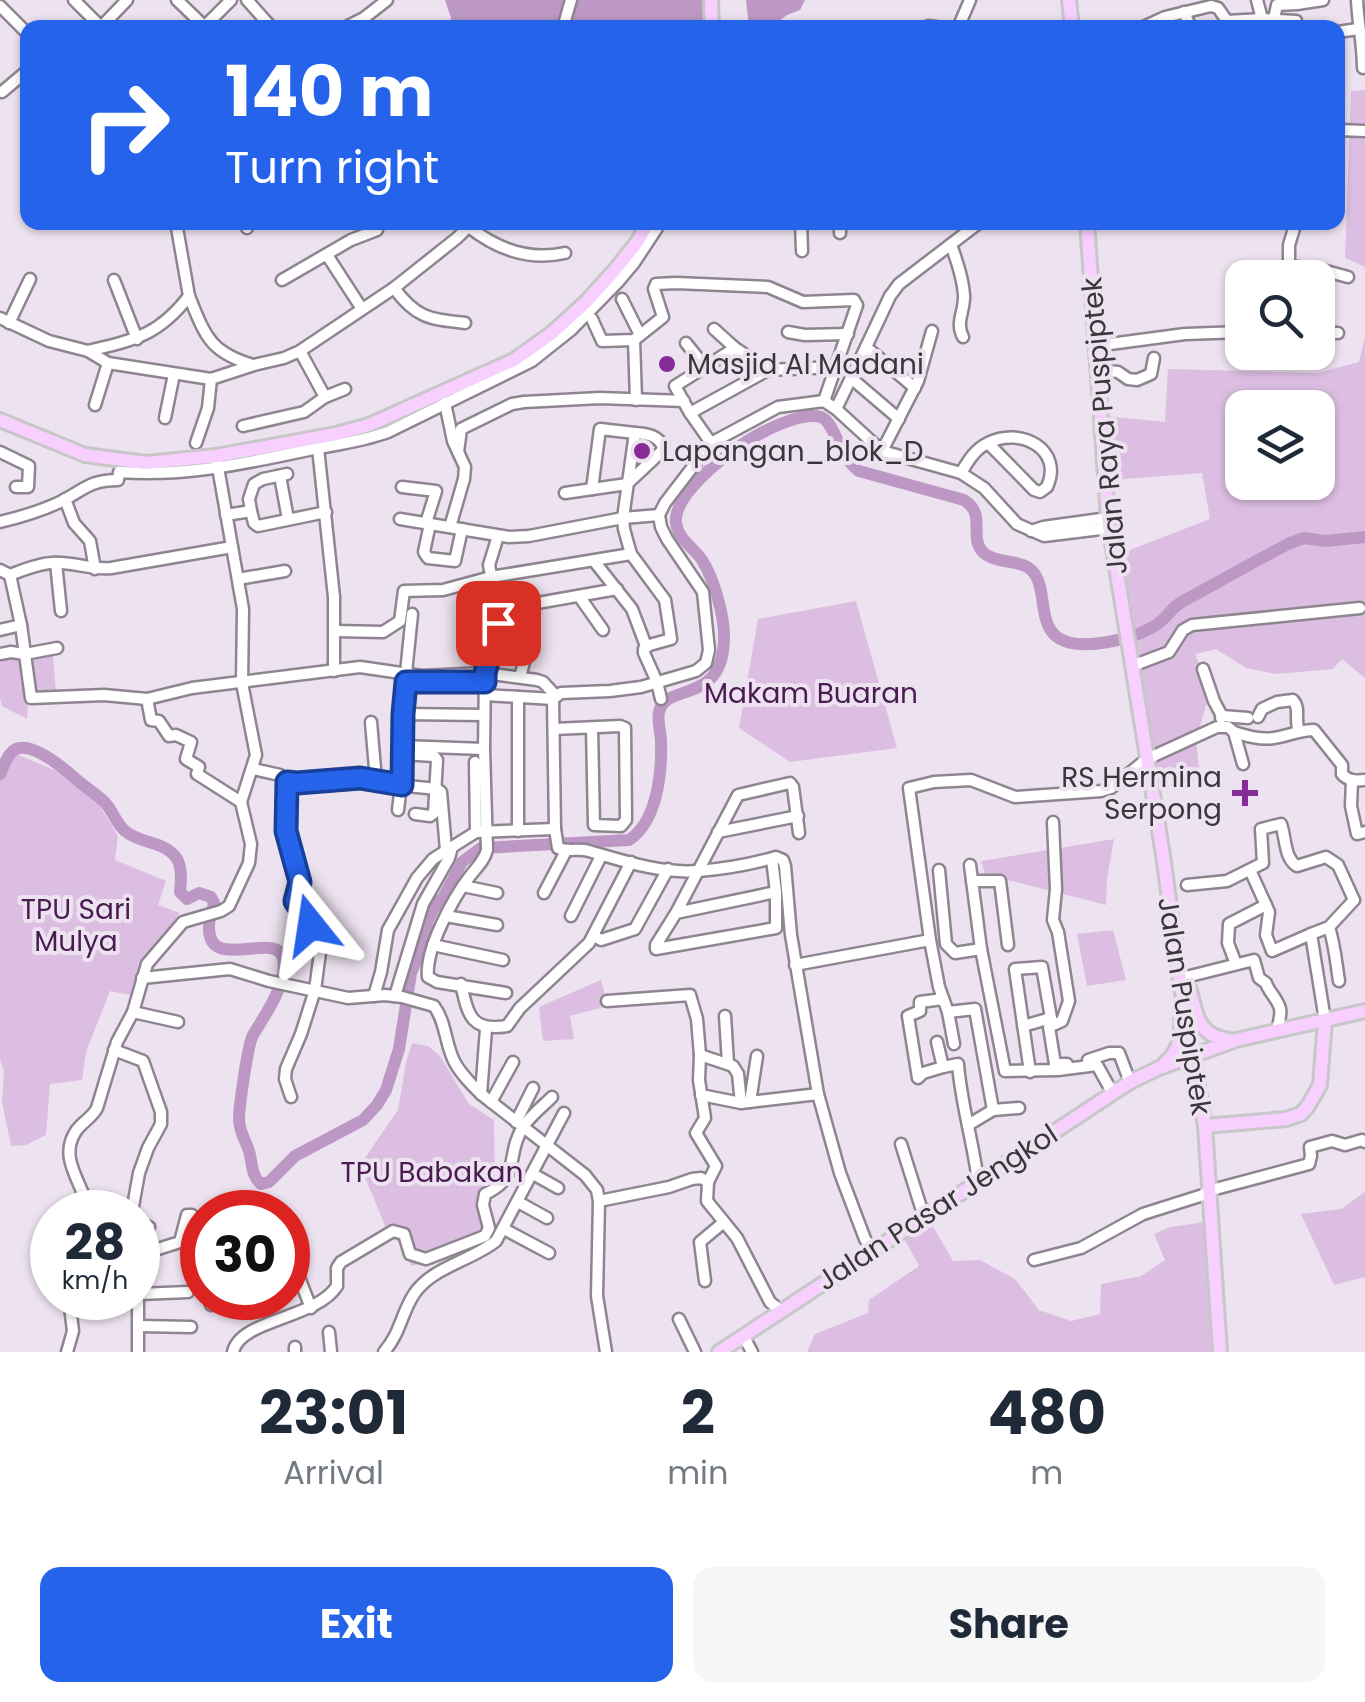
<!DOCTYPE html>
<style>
:root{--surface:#fff;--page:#f6f6f7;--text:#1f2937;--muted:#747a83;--accent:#2563eb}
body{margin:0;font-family:Poppins,sans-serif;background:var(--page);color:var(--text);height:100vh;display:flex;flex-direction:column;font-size:38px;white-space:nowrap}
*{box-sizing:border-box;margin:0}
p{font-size:32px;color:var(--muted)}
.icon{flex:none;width:55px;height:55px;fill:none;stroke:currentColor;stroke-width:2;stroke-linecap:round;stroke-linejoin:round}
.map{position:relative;height:1352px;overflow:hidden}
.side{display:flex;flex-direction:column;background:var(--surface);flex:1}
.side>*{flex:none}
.hud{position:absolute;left:20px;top:20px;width:1325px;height:210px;border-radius:20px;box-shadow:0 2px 8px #0004;background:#2563eb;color:#fff;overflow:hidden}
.tools{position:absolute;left:1225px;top:260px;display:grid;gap:20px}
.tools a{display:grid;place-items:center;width:110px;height:110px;border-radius:20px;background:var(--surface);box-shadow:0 2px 8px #0004;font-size:50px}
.speed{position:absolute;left:30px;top:1190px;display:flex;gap:20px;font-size:50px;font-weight:700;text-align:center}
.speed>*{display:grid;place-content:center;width:130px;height:130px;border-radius:50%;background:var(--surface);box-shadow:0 2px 8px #0004;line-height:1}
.speed small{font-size:25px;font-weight:400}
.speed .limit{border:15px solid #d22;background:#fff;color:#111}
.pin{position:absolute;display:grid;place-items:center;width:85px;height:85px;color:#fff;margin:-42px;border-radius:20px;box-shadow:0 5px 15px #0006}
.me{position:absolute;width:110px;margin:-55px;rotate:345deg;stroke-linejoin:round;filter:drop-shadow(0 0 8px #0008)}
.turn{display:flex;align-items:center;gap:35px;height:210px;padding:0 40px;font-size:45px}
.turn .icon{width:130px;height:130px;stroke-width:2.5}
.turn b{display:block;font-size:70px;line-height:85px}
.eta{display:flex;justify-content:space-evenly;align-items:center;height:170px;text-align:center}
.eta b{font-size:60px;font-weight:700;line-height:70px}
.primary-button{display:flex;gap:20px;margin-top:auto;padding:20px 40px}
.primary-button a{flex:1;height:115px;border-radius:20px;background:var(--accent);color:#fff;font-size:40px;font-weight:700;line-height:115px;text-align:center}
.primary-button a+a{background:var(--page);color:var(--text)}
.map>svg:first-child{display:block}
.green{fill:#dcbee2;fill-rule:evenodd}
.water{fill:#bd98c4}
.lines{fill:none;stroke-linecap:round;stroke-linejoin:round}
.river{stroke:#bd98c4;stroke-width:12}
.minor-tunnel{stroke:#c9c0cb;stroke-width:10;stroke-dasharray:10 5;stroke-linecap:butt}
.minor-casing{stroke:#8f8591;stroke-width:15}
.major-casing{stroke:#c8c7c8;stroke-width:18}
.minor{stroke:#fff;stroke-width:10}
.major{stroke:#f7d0ff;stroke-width:12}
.route-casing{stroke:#184099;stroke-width:25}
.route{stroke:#2563eb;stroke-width:18}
.poi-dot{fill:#862b97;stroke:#ede2ef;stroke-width:4}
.labels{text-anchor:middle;stroke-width:8;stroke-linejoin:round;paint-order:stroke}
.poi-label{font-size:28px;fill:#3a363b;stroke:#ede2ef;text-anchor:start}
.street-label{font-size:28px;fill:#3a363b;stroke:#ede2ef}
.park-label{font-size:28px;fill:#4a1c52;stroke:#ede2ef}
</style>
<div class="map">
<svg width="1365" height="1352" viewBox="0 0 1365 1352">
<rect width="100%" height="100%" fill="#ede2ef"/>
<g class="green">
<polygon points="1365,90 1365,267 1345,258 1351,91"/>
<path d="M1365,337V678L1342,659L1333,669L1276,674L1246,668L1216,649L1195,654L1210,692L1196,740L1199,769L1154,774L1117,555L1210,519L1202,473L1111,480L1106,416L1165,422L1168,369L1318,373L1359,362ZM1242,408H1318V482H1242Z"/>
<polygon points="856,601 897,748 790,762 739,728 758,619"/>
<polygon points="52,647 56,692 29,693 27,719 2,706 0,698 0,656"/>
<polygon points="6,750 74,778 97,801 118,836 115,860 166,881 158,905 180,913 141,965 134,996 110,991 86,1052 82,1080 50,1084 46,1135 26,1145 11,1146 2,1102 4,1071 0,1060 0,764"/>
<polygon points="1114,839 1107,879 1106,905 985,874 981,861"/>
<polygon points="1113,930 1126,980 1087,986 1077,934"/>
<polygon points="601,980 608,1006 570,1016 574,1039 543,1041 539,1007"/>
<path d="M412,1043L428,1046L440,1056L469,1104L494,1120L495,1193L488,1203C490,1210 496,1220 496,1227C497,1249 429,1261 411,1266L402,1245L388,1233L360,1165L398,1110L406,1063Z"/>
<polygon points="1365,1192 1365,1277 1334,1285 1301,1214 1341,1209"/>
<polygon points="930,1221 953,1261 980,1260 1015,1279 1039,1310 1071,1321 1100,1314 1101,1284 1141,1276 1165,1260 1154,1234 1170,1227 1206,1222 1214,1352 807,1352 815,1334 868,1313 869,1300 919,1266 903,1236"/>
</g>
<g class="water">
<polygon points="445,0 565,0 559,28 448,27 451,18"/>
<polygon points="578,0 706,0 706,27 571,28"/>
<polygon points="746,0 805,0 800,10 787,15 770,27 749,28"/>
</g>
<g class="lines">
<path class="river" d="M0,774C3,768 6,758 11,753C26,735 66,770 77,780C87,789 99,795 107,805C114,814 117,824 125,831C139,843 161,841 174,855C183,864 181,881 180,892L187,899L199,893L211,897L214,903C213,910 209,918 209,926C207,977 284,924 284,964C283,991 266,1013 253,1035C248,1043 239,1107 239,1119C239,1130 244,1138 248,1148C253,1161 250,1175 261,1184L269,1182L295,1156L363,1120L377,1105L386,1090L399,1049L411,973L422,947L427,922L434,908L444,896L462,862L481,848L629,840C657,822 662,773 661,742C661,733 657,721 659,712C665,682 722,706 724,640C725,617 714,579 702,560C693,547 678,539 676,523C671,484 783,406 821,417C834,421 840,458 859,471L964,500C988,515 967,538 984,553C998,565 1023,558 1034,573C1047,591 1038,622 1057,637C1078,653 1132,639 1153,627C1163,622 1168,613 1176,606C1185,599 1199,593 1209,587C1236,572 1263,557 1290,543L1304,538L1325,541L1365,537"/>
<polyline class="minor-tunnel" points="1310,26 1316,28"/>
<g class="minor-casing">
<g id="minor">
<polyline points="74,0 102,28"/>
<polyline points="177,0 204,26"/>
<polyline points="247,0 272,28"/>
<polyline points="1257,0 1262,19"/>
<path d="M1357,0C1358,24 1363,44 1363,68"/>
<polyline points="0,6 28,34"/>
<polyline points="1184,12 1191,28"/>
<polyline points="1274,19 1277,5 1297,4 1323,0"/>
<polyline points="928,26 943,28"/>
<polyline points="101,27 127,0"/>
<polyline points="203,28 231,0"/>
<polyline points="344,28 364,18 387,0"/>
<polyline points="563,28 571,0"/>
<polyline points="958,28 970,0"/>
<polyline points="1141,28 1165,17 1211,6 1218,8 1227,21 1262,19 1296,21 1298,28"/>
<polyline points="1338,32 1358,29"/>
<polyline points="2,92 28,70"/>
<polyline points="1338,130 1365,131"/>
<polyline points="801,222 802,251"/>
<path d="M469,227C497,249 530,261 565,253"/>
<polyline points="247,228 249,222"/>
<polyline points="840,233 840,222"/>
<path d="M951,245C957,261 963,278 964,295C965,311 955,322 963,337"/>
<polyline points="327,255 362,309"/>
<polyline points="1289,266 1326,271 1348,277"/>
<polyline points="1289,278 1289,245 1296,222"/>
<polyline points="114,280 137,339"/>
<polyline points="282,280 351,240 377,230"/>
<path d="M394,288C416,318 429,319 465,323"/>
<path d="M189,296C205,335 209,352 253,365"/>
<polyline points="622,299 640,335"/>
<polyline points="0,318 49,341 88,351 108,363 211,379 254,365 284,358 300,351 394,288 457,238 473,222"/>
<polyline points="592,319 602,341 634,340 663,317 654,289 656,284 676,283 768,287 803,302 854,300 857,305 824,401"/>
<polyline points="9,323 30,279"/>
<polyline points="714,329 735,348 768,370 835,367"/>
<polyline points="788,332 805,335 848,334"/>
<polyline points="1318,332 1338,333"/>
<polyline points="634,340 636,400"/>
<polyline points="686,343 706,368"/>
<polyline points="1095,346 1185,334 1242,332"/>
<polyline points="866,347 890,296 899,284 980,222"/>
<path d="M88,351C135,340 159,335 189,296L176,222"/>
<polyline points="300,351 325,397"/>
<polyline points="1097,370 1118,372 1128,379 1137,380 1151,374 1154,358"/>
<polyline points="851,378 899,419"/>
<polyline points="445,403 453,441 465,467 464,479 450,527"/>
<polyline points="95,405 108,363"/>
<polyline points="836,409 866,347 915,388"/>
<polyline points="690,413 768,370"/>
<polyline points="165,418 174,374"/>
<polyline points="243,426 304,412 325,397 345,389"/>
<polyline points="196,443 208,408 211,379"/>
<polyline points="711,443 690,413 675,386 735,348"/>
<polyline points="318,448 334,597 334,671"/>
<polyline points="882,451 918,381 932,331"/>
<polyline points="0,452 29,466 28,487 16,487"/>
<polyline points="458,452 461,429 512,404 524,402 600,398 684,401"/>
<path d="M961,473C968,461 975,449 988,443C1021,426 1064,450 1047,487L1040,492L1034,490L988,443"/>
<polyline points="280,476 288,519"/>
<polyline points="402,487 436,491 426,523"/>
<polyline points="592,489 600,429 635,433"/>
<path d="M565,493L627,484L661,452L663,447C658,435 647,434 635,433L623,518L624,529L631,554L665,600L671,639L646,646L632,609L594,561"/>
<polyline points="65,499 74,523 90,541 95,569"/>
<polyline points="251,511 249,499 254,484 263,479 287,474"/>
<polyline points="226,515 251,511 254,523 258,526 326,512"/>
<polyline points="400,519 509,537 529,536 623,518 659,515"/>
<path d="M0,522C21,517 41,511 60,502C84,490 89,480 118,480L119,472C182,477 243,464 304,451C332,445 361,442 388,432L532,361L571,330L618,282L634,263L661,222"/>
<polyline points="430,524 424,552 428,558 455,561 462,529"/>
<polyline points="1031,531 1043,527 1108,518"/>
<path d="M498,536L489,565L498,610V623L485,673L484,749L487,850C484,861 477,867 470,876C453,898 425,949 428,977L437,982L506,993"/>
<polyline points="56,563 61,611"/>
<path d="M0,570L10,575C23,570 37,564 51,563C71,561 90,570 111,568L232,547"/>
<polyline points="238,579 285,571"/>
<polyline points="579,596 603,630"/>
<polyline points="498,610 617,589"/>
<polyline points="21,625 31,698 104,695 147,699 192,688 360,667 422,676 485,673 537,680 543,682 556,696"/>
<polyline points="0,630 21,625 10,575"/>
<polyline points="335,631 383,632 400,621 404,591 443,590 491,577 631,554"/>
<polyline points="648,646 644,649 644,653 657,682 661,699"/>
<polyline points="0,654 11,652 25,654 57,648"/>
<polyline points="1132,666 1169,652 1183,630 1192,625 1360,608"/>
<polyline points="1203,669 1214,701 1222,716"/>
<polyline points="406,673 412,614"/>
<polyline points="520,677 532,632 528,604"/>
<polyline points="451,682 485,683"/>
<polyline points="485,695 553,699"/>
<polyline points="518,697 518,831"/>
<polyline points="147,699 151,720 159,721 169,736 176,735 191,742 186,759 199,767 197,774 241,802"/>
<polyline points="403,714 484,715"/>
<path d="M1258,717L1262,709L1277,702L1293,700C1301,709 1294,720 1299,731"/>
<polyline points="1221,718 1222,716 1248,718"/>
<polyline points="371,722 376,780"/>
<polyline points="554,729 620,726 625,728 626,820 621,826 594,825 592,728"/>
<path d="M1234,732C1247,736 1259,740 1274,738C1288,736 1299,730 1314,730L1342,765V774C1348,781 1356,781 1365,780"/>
<polyline points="402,746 484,749"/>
<polyline points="402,754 434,756 437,760 434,813 430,816 415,814"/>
<polyline points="475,762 476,832"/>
<polyline points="253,769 280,775 287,782 286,831 300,882 295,901 319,937 321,945 315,990 301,1034 286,1069 285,1079 291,1097"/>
<polyline points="1352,781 1351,806 1357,834 1365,832"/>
<polyline points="287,782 297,783 360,778 402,785"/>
<polyline points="407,786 437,789 441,792 446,850"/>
<path d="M398,810C404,768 402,726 406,684L408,682H424"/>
<polyline points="1053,822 1056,889 1053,920 1058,932 1069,1001 1062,1021 1049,1027 1055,1064 1067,1064"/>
<polyline points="718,832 798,816"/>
<polyline points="772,859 776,892"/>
<polyline points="970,865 981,949"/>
<polyline points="939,870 946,944 955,953 981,949 1005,1071 1058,1070 1097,1065 1112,1092"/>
<polyline points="1250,870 1269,912 1266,935 1272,951 1311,934"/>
<polyline points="972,881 1000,881 1008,945"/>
<path d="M1187,885L1227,881L1263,863L1261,829L1281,824C1286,838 1284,858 1297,866L1326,857L1338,865L1354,900L1329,927L1311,934L1325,1020"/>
<polyline points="463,886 497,893"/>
<polyline points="544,893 566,851"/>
<polyline points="676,913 776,892 776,928 656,949 656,945 676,913 738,795 790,783 793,787 799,833"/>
<polyline points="446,916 497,925"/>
<polyline points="571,916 601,856"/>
<path d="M1329,927C1335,946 1336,962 1339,981"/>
<polyline points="594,936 601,940 635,929 668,869"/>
<polyline points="433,945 503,960"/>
<polyline points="1236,964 1228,943 1229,924 1266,905"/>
<polyline points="795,965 930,940"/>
<path d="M1186,977L1254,960L1259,978C1271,987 1262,978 1270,991C1283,1009 1282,1010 1277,1031"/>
<path d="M142,978L230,969L269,981L348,998L385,995L402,997L434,1006C446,1022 445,1043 454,1061C460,1073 471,1084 481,1094L585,1175L597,1190L599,1201L597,1296L606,1352"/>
<path d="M461,984C468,1015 471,1032 507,1026L520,1008L589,943L631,862"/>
<polyline points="374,996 381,972 388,930 417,878 433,859 476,832 555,829"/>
<polyline points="395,996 423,904 449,858 452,847"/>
<polyline points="607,1001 690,995 697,1019 700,1055 699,1080 705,1118 696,1133 716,1166 708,1182 707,1201 737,1238 770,1302 780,1310"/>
<polyline points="133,1012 178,1022"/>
<polyline points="948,1012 954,1044"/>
<polyline points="725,1016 728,1063"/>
<polyline points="1023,1026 1051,1018 1042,967 1015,969 1030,1072"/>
<path d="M937,1042L943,1067L958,1064C961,1104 973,1141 978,1181"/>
<polyline points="114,1050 143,1061 161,1112 161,1124 148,1148 139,1173 132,1212"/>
<polyline points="700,1055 733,1066 738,1074 741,1103"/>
<polyline points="1088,1060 1109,1053 1119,1053 1130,1082"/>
<polyline points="943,1067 923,1073 918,1078 908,1016 920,1011 920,1002 943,999"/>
<polyline points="481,1094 486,1029"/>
<polyline points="701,1095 741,1103 818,1094"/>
<polyline points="491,1102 513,1062"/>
<polyline points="750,1102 757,1056"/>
<polyline points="1019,1108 993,1110 975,1009 948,1012 939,987 930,940 909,788 934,782 971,780 1015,797 1101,791 1111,788 1147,759 1217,727 1228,727 1234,732 1243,764"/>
<polyline points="516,1122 533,1088"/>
<polyline points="968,1125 993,1110"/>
<polyline points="901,1144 924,1217"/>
<polyline points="533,1174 558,1188"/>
<polyline points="599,1201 669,1187 692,1179 701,1178 708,1182"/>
<polyline points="518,1202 547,1218"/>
<path d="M78,1212L85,1199C77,1176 60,1155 76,1131C82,1122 92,1118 97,1108L117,1042L133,1012L147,964L183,922L221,911L229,906L249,863L251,844L241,802L256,755L242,683L243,609L216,456"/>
<polyline points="138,1221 149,1227 138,1263 138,1352"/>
<polyline points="504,1229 549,1253"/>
<path d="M872,1250L865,1239L840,1173L818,1094L791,935L785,866L783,860L776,857C752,864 723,869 698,871C662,874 623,861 589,851C578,848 569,852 558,848L555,829L553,699L561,693L610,691L641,687L696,671L706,663L709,650L703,592L667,539L661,527L659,515L665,503L711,443L778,407L824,401L836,409L882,451L961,473L984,488L1017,524L1044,536L1109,528"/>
<polyline points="142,1254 180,1242 187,1215 192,1215 202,1224"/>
<polyline points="1034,1260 1081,1248 1143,1214 1203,1195 1208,1191 1309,1164 1311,1156 1310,1147 1332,1141 1345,1145 1362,1140 1365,1142"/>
<polyline points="288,1264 295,1267 311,1308"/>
<polyline points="705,1281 700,1242 724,1222"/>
<polyline points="139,1294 188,1292"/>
<polyline points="209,1298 211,1305"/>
<polyline points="679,1319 695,1352"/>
<polyline points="140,1326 191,1327"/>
<polyline points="329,1332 331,1352"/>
<polyline points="744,1337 752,1352"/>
<polyline points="295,1347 295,1352"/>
<polyline points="67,1352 73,1331 69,1298"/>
<path d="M233,1352C240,1319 316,1319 337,1286V1268L341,1262L393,1231L404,1234L410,1254L426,1259L485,1236L489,1228L483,1205L485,1194C522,1177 505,1155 523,1127C530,1116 543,1106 552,1097"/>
<path d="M384,1352C401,1332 401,1314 414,1294C432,1267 471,1261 496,1241L564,1113"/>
</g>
</g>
<g class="major-casing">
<g id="major">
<polyline points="711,0 712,28"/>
<polyline points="1069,0 1072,28"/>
<polyline points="1087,222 1108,518 1163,855 1180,981 1205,1126 1220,1352"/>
<polyline points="0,420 85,455 146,463 216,456 336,434 369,425 514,360 552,333 586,302 615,270 638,241 648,222"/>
<path d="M1190,990C1196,1016 1199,1036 1229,1040"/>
<path d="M1165,1063C1179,1051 1182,1037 1181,1019"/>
<polyline points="1205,1126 1286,1119 1301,1114 1308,1106 1320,1085 1325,1020"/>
<polyline points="719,1352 1130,1082 1159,1068 1236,1040 1365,1011"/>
</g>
</g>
<use href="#minor" class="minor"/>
<use href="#major" class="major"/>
</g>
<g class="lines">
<g class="route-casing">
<polyline id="route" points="311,925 295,901 300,882 286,831 287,782 297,783 360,778 402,785 403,714 406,682 485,682 485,673 498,623"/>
</g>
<use href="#route" class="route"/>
</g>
<g class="poi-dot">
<circle cx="667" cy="364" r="10"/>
<circle cx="642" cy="451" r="10"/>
<path d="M1240 778h10v10h10v10h-10v10h-10v-10h-10v-10h10z"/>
</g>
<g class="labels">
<g class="poi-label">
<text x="687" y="374">Masjid Al Madani</text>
<text x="662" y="461">Lapangan_blok_D</text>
<text x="1222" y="787" text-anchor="end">RS Hermina<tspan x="1222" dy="32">Serpong</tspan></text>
</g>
<g class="street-label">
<text transform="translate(1104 426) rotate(-95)" y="10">Jalan Raya Puspiptek</text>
<text transform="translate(1185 1006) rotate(81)" y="10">Jalan Puspiptek</text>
<text transform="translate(937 1207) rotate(-33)" y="10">Jalan Pasar Jengkol</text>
</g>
<g class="park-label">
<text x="811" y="703">Makam Buaran</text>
<text x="76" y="919">TPU Sari<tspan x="76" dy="32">Mulya</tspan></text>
<text x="432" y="1182">TPU Babakan</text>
</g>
</g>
</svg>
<div class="tools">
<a><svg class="icon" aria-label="search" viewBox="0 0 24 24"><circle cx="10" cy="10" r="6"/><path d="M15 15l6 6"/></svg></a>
<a><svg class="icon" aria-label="layers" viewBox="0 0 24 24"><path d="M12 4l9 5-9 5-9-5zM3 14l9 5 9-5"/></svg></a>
</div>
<div class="speed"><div>28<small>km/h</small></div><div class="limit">30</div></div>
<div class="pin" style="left:498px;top:623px;background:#d93025"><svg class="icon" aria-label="arrive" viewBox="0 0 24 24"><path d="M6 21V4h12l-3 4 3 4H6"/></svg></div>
<svg class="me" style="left:311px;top:925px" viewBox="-20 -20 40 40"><path d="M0-17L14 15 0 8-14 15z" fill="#2563eb" stroke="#fff" stroke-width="4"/></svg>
<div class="hud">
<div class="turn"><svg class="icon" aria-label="right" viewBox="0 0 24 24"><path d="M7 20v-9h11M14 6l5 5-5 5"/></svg><div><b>140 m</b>Turn right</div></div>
</div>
</div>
<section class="side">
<div class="eta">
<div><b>23:01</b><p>Arrival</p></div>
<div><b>2</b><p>min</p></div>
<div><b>480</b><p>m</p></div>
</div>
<div class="primary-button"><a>Exit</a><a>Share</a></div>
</section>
